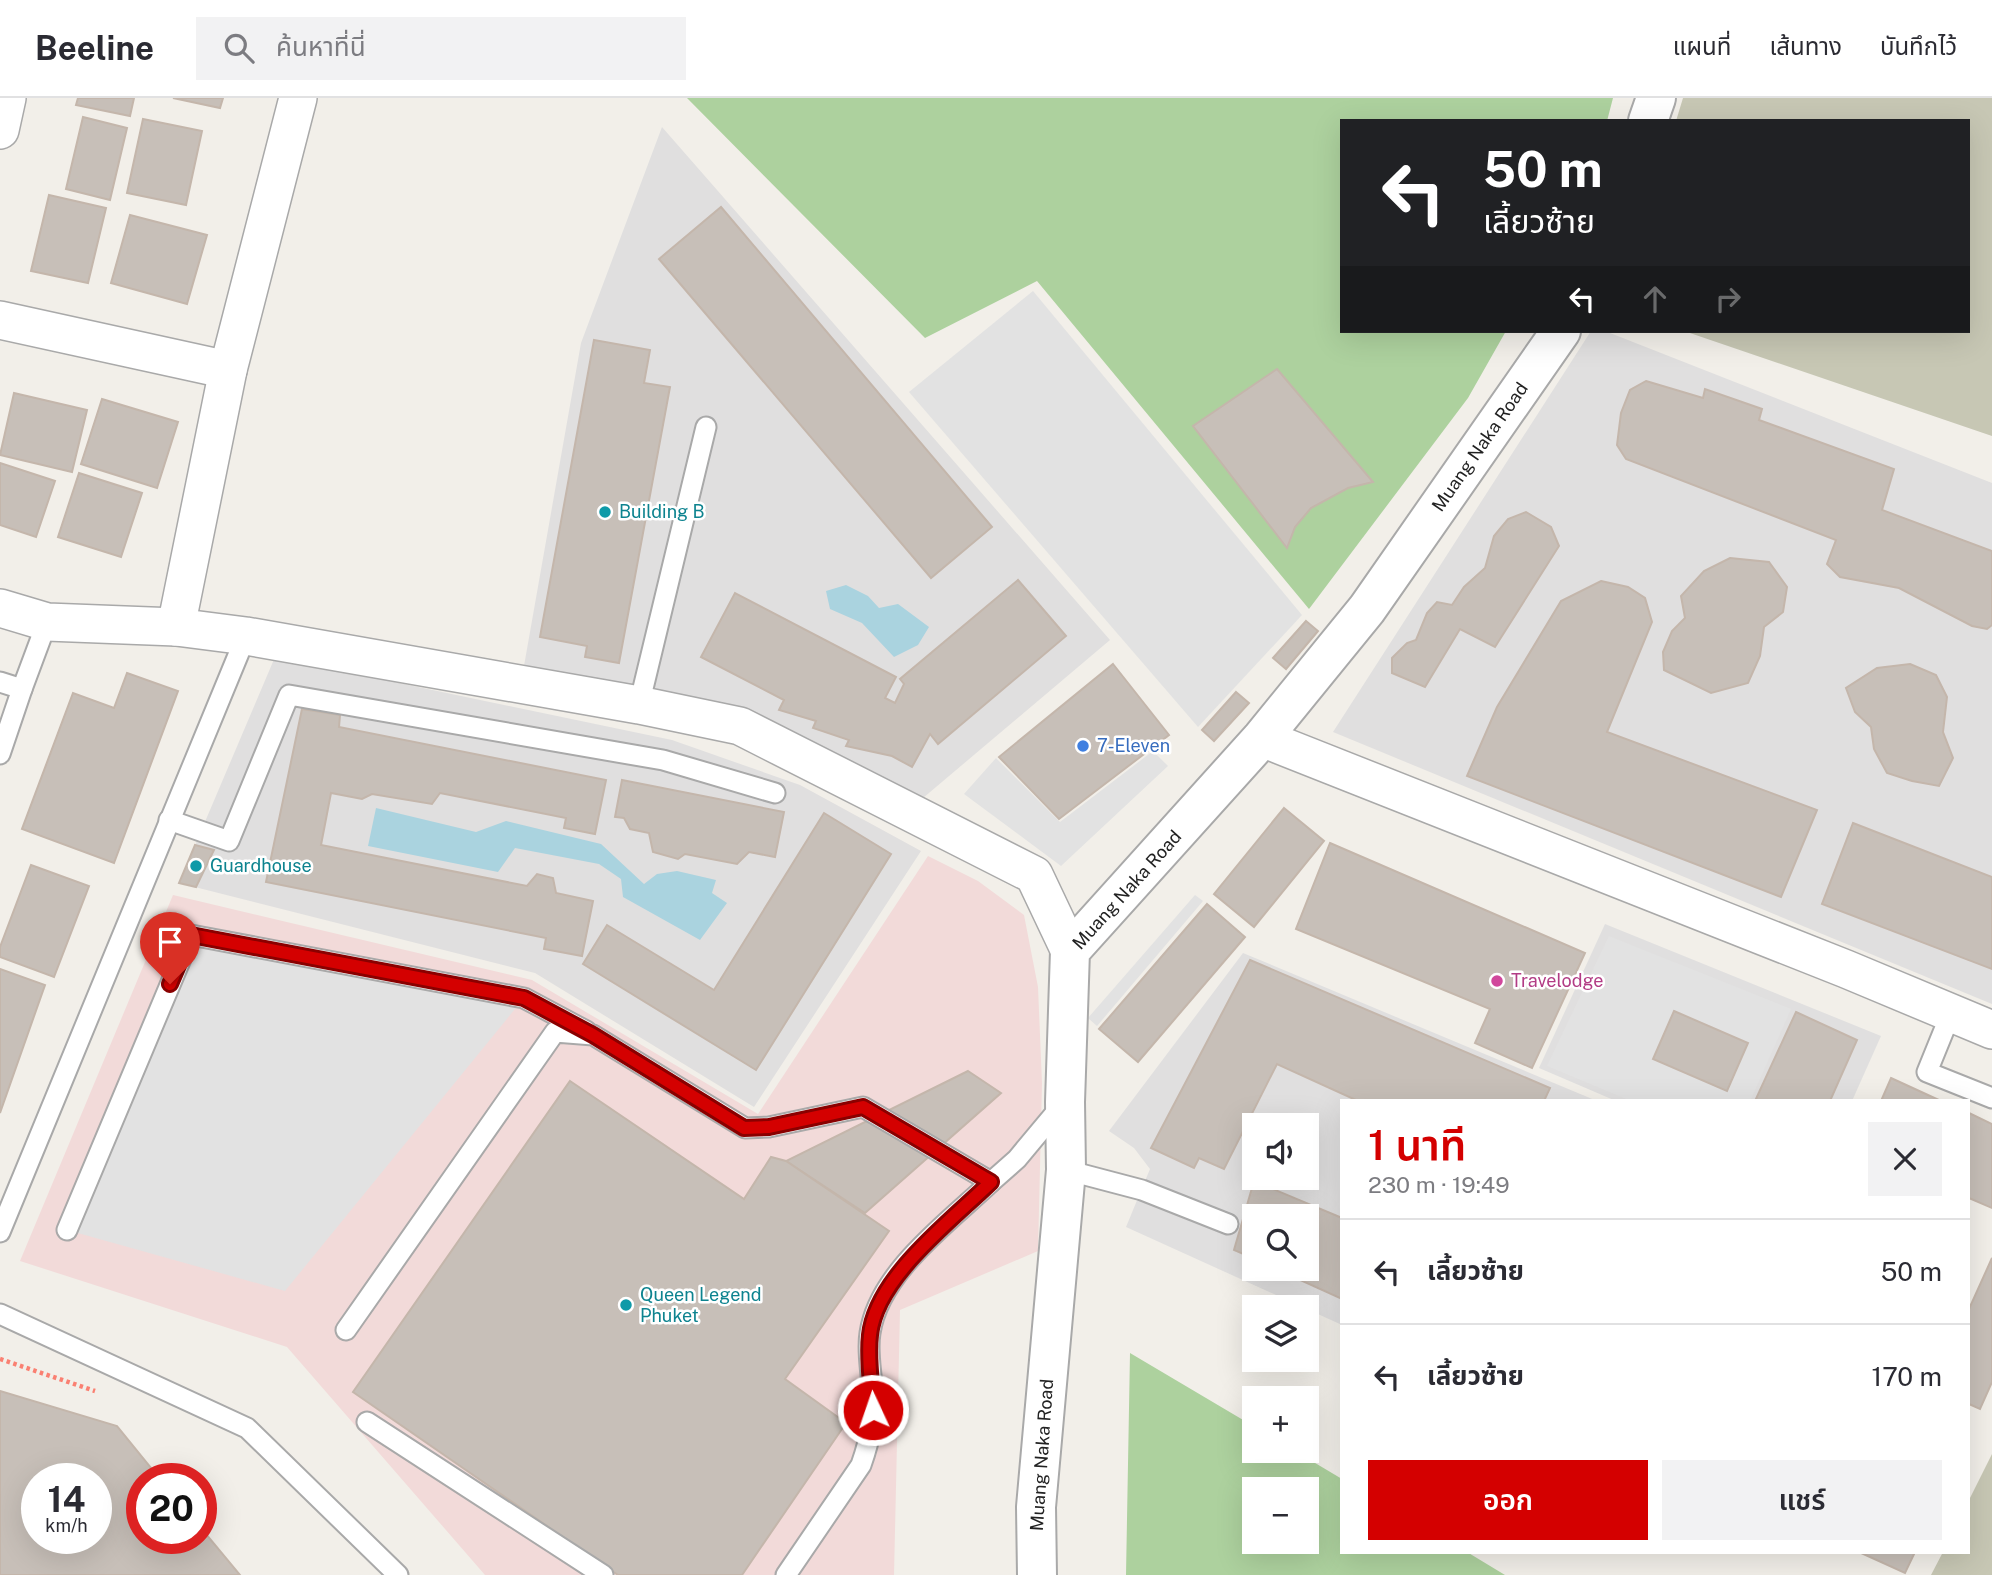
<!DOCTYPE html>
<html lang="th">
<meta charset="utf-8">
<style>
:root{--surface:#fff;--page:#f2f2f3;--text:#2b2b33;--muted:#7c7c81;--line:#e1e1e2;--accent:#d40000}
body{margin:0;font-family:"Public Sans","Noto Sans Thai",sans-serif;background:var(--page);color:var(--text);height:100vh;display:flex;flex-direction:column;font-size:26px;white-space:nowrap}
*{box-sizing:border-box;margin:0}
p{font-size:23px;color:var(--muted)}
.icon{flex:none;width:38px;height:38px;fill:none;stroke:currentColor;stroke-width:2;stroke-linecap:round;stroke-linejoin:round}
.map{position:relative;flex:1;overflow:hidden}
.sheet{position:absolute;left:1340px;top:1001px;width:630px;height:455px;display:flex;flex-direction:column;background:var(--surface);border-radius:0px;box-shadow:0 7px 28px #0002}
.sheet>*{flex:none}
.hud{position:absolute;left:1340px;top:21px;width:630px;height:214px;border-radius:0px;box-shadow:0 7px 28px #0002;background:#202124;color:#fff;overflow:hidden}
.fabs{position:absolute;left:1242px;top:1015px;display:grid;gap:14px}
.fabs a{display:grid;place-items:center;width:77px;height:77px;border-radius:0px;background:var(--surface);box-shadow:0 7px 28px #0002;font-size:35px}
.speed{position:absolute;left:21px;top:1365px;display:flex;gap:14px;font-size:35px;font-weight:700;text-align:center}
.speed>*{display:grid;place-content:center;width:91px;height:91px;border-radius:50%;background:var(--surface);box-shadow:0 7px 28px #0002;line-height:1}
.speed small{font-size:18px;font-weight:400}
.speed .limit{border:10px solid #d22;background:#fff;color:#111}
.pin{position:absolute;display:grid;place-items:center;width:60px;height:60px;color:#fff;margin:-72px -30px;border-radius:50% 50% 50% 0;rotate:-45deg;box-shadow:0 0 7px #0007}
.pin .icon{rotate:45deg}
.me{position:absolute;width:77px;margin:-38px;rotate:357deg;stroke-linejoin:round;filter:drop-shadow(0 0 5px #0008)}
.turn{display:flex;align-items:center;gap:24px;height:147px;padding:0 28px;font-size:32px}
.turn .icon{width:91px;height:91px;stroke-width:2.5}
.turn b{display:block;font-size:49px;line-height:60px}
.lanes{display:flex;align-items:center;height:66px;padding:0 28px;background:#0003;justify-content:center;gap:35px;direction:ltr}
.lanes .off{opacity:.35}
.round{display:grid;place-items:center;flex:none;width:74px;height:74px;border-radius:0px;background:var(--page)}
.overview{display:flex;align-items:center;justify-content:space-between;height:119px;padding:0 28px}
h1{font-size:42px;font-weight:600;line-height:52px;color:var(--accent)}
.primary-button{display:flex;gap:14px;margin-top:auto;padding:14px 28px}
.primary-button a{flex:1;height:80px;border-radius:0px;background:var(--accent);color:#fff;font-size:28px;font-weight:600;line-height:80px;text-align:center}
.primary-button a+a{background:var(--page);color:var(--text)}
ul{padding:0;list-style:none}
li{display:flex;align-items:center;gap:21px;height:105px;padding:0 28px;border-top:2px solid var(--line)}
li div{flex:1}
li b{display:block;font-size:26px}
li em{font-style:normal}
header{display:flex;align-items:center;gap:42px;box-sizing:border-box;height:98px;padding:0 35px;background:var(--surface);border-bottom:2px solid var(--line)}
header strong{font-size:33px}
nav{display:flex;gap:38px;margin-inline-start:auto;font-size:24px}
.search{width:490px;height:63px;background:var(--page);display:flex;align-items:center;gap:18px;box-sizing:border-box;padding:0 24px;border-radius:0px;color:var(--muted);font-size:26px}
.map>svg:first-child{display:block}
.residential{fill:#e0dfdf;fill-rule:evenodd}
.commercial{fill:#f2dad9}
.construction{fill:#c7c7b4}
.forest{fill:#add19e;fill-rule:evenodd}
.parking{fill:#e2e2e2}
.water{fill:#aad3df}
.building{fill:#c7bfb8;stroke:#c4b6ab;stroke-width:2;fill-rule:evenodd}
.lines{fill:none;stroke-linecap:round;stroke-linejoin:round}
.service-casing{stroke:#a9a9a9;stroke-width:23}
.minor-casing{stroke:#a9a9a9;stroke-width:40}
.tertiary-casing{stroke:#a9a9a9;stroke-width:42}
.path{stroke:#fa8072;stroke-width:4.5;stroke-dasharray:3.5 3.5;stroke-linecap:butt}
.service{stroke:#fff;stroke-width:19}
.minor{stroke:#fff;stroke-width:37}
.tertiary{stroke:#fff;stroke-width:38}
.route-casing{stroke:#8a0000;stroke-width:18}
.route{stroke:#d40000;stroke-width:12}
.culture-dot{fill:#0f9aa8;stroke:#fff;stroke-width:2.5}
.shop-dot{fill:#3f7fe0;stroke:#fff;stroke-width:2.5}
.hotel-dot{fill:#d1479c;stroke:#fff;stroke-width:2.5}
.labels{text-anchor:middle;stroke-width:5;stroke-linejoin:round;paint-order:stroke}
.street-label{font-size:18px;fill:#222;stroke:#fff}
.culture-label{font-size:18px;fill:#0d838f;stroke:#fff;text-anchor:start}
.shop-label{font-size:18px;fill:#366cbe;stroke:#fff;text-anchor:start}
.hotel-label{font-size:18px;fill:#b23c85;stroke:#fff;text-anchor:start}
</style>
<header>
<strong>Beeline</strong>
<div class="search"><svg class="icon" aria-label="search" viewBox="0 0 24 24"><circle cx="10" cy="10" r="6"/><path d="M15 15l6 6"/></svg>ค้นหาที่นี่</div>
<nav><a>แผนที่</a><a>เส้นทาง</a><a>บันทึกไว้</a></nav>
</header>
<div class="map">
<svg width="1992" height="1477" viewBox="0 0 1992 1477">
<rect width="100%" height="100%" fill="#f2efe9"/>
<g class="residential">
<polygon points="662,29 1110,542 923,700 744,613 524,568 581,245"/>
<polygon points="1591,233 1605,233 1992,385 1992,906 1333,634"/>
<polygon points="275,559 672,642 800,687 921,753 754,1009 535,875 179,785"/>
<polygon points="1605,826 1881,938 1852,1003 1616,1003 1539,970"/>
<path d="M1243,855L1597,1003H1342V1227L1126,1129L1150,1071L1134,1050L1109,1033ZM1255,1027H1307V1080H1255ZM1255,1118H1307V1171H1255Z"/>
</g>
<polygon class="commercial" points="928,758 978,783 1024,817 1038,889 1042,985 1038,1153 900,1212 894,1477 485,1477 287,1249 20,1163 173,797 532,882 758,1016"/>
<g class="construction">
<polygon points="1683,0 1992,0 1992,338 1684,233 1969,233 1969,23 1676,23"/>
<polygon points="1992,1356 1992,1477 1931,1477 1943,1454 1969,1454 1969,1402"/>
</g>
<g class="forest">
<polygon points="687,0 1613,0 1607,23 1342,23 1342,233 1506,233 1468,300 1309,511 1037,183 925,240"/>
<path d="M1130,1255L1255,1329V1353H1295L1342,1381V1454H1467L1505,1477H1126ZM1255,1391H1307V1444H1255Z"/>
</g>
<g class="parking">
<polygon points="1033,193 1302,517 1198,629 909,294"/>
<polygon points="1153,653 1168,668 1061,768 964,696 996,660 1060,724"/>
<polygon points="1195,797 1203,803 1097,928 1088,920"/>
<polygon points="191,837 524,900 285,1193 67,1132"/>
<polygon points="1609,838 1791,911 1750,1003 1631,1003 1547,968"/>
</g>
<g class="water">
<polygon points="846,487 868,498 879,510 898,506 929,529 918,547 894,559 862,525 830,511 826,493"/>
<polygon points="376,710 476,734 506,723 601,746 644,786 657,776 677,773 716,782 712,795 727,805 700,842 623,799 621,781 599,766 515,750 498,774 368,748"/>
</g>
<g class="building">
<polygon points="78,0 134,0 130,18 76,7"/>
<polygon points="173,0 223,0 220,10"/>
<polygon points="83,19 127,30 110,102 66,91"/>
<polygon points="143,21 202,33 186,107 127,95"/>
<polygon points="49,97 106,110 88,185 31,173"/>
<polygon points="721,109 992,429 931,480 659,161"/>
<polygon points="130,117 207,137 187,206 111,185"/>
<polygon points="594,242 650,252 644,285 670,289 619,565 585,559 587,548 540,539"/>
<polygon points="1277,271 1373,384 1348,390 1311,410 1295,429 1287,450 1193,328"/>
<polygon points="1646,283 1703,300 1705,291 1762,311 1759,322 1894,371 1882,412 1992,453 1992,527 1987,531 1972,528 1899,490 1840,479 1827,466 1836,442 1626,361 1617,347 1621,315 1630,292"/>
<polygon points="14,295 87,312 72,374 0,357"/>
<polygon points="102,301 178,324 157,390 81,366"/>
<polygon points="0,365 55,383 36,439 0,427"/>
<polygon points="79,375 142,395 121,459 58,439"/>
<polygon points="1526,414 1551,429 1559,448 1495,549 1460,531 1425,589 1392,575 1392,560 1407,545 1416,542 1427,515 1437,504 1452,507 1464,489 1485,470 1494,438 1508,421"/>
<polygon points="1730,460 1769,464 1787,489 1783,514 1764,529 1760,558 1748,585 1711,595 1664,572 1663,554 1672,533 1685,520 1681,498 1704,473"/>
<polygon points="1018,482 1066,538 938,646 930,636 912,669 892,658 846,648 849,642 813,630 816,623 779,612 784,602 701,559 735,495 896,579 885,600 895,605 904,586 900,581"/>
<polygon points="1601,483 1628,489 1645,500 1652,524 1607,634 1817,712 1781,799 1467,678 1497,609 1561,503"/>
<polygon points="1306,523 1318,533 1286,571 1273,560"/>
<polygon points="1113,566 1169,637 1059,721 999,659"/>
<polygon points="1910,566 1936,577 1947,599 1943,634 1953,660 1939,688 1912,683 1887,675 1874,651 1871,629 1855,614 1846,590 1877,570"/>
<polygon points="127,575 178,593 114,765 22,731 73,595 114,610"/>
<polygon points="1236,594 1249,605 1214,643 1202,632"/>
<polygon points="302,611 340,617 339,629 606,682 595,736 564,730 566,720 440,695 432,706 372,696 362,701 331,695 321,747 527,788 537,776 553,780 556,795 593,803 582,858 544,851 546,840 266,784"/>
<polygon points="622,682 784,714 775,759 749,754 737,766 685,756 678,761 653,754 649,735 630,731 624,720 615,719"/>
<polygon points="1284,710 1324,743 1254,829 1214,796"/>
<polygon points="824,715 891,756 756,972 583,866 607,827 714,892"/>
<polygon points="1853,725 1992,779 1992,871 1822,806"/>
<polygon points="1330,745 1585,855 1532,970 1475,945 1490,911 1296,831"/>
<polygon points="195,747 214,752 196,789 179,785"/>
<polygon points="31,767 89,788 54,879 0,859 0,849"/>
<polygon points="1207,806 1245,839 1138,964 1099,931"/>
<polygon points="1250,862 1550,990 1544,1003 1358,1003 1277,966 1224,1071 1199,1060 1194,1070 1151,1050"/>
<polygon points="0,871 45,887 0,1015"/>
<polygon points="1674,913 1748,945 1727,993 1653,961"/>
<polygon points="1796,914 1857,942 1830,1003 1755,1003"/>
<polygon points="968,973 1001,995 865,1115 786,1063"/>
<polygon points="1891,980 1941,1003 1881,1003"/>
<polygon points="570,983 744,1101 771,1059 786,1063 889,1133 785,1281 846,1325 742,1477 618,1477 353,1294"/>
<polygon points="1969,1015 1992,1026 1992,1110 1969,1100"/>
<polygon points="1254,1083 1342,1120 1342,1201 1276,1171 1307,1171 1307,1118 1255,1118 1255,1161 1234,1152"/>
<polygon points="1992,1160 1992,1284 1980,1311 1969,1306 1969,1211"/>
<path d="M0,1293L117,1328L160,1381H142V1440H201V1430L240,1477H0ZM37,1381H96V1440H37Z"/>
<polygon points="1859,1454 1915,1454 1905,1475"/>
</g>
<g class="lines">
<g class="service-casing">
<g id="service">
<polyline points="0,584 22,591 0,656"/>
<polyline points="22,591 47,524"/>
<polyline points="639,607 706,329"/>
<polyline points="169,722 229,743 289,597 663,662 775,695"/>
<polyline points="1951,915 1927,974 1992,1000"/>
<polyline points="1066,1072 1142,1092 1228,1126"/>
<polyline points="67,1132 191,837 524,900 586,933"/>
<polyline points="0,1134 246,538"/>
<polyline points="0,1216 247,1330 398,1477"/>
<polyline points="346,1232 555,934 593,937 745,1030 769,1029 863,1009 991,1084 1017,1061 1062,1007"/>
<polyline points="367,1324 603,1477"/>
<path d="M786,1477L861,1367C871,1339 874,1318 872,1289C871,1271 867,1253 870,1235C879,1174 949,1124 991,1084"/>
</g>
</g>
<g class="minor-casing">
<g id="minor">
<polyline points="0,32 7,0"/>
<polyline points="0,222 228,272"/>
<polyline points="0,510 47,524 176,529 246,538 639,607 740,628 1034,777 1070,853"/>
<polyline points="176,529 228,272 298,0"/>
<polyline points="1262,640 1846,871 1992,932"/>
</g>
</g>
<g class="tertiary-casing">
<g id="tertiary">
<polyline points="1648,23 1656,0"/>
<polyline points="1037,1477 1036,1409 1066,1072 1065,1004 1070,853 1262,640 1367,511 1561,233"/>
</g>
</g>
<polyline class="path" points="0,1261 95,1293"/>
<use href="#service" class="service"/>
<use href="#minor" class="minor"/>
<use href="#tertiary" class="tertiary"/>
</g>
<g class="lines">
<g class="route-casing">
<path id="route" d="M170,886L191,837L524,900L593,937L744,1030L769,1029L863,1009L991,1084C951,1123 876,1179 870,1237C867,1262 872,1288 873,1312"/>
</g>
<use href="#route" class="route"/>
</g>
<g class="culture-dot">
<circle cx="605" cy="414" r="7"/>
<circle cx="196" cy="768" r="7"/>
<circle cx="626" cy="1207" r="7"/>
</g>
<circle class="shop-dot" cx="1083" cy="648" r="7"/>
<circle class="hotel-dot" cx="1497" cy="883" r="7"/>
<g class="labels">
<g class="street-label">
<text transform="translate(1480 349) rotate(-55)" y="6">Muang Naka Road</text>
<text transform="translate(1127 792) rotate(-48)" y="6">Muang Naka Road</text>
<text transform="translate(1042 1357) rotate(-86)" y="6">Muang Naka Road</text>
</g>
<g class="culture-label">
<text x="619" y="420">Building B</text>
<text x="210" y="774">Guardhouse</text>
<text x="640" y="1203">Queen Legend<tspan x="640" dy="21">Phuket</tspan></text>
</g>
<g class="shop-label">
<text x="1097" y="654">7-Eleven</text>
</g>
<g class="hotel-label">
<text x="1511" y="889">Travelodge</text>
</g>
</g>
</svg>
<div class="fabs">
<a><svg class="icon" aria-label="sound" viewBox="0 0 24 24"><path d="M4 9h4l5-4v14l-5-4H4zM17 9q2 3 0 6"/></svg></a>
<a><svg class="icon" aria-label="search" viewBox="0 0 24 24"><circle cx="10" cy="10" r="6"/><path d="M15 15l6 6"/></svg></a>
<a><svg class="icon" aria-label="layers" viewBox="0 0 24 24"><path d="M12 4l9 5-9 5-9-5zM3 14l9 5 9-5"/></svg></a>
<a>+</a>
<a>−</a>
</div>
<div class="speed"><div>14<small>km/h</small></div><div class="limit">20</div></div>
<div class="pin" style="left:170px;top:886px;background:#d93025"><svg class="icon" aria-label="arrive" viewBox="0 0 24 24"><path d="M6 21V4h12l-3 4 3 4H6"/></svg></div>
<svg class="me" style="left:873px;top:1312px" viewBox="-20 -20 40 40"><circle r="17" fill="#d40000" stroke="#fff" stroke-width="3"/><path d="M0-11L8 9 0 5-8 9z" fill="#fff"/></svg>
<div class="hud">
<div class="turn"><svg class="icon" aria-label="left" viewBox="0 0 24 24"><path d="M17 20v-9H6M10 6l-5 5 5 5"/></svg><div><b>50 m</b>เลี้ยวซ้าย</div></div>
<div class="lanes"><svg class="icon" aria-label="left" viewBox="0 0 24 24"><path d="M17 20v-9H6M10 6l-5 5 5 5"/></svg><svg class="icon off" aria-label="ahead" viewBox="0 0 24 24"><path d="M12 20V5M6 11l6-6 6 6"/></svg><svg class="icon off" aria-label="right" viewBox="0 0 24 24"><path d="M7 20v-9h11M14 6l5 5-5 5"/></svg></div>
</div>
<section class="sheet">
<div class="overview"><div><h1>1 นาที</h1><p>230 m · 19:49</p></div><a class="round"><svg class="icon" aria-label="close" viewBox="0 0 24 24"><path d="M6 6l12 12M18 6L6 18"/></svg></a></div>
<ul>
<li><svg class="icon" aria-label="left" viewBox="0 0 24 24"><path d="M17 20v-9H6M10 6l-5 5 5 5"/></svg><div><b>เลี้ยวซ้าย</b></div><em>50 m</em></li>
<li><svg class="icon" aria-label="left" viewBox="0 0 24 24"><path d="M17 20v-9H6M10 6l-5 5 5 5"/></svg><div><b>เลี้ยวซ้าย</b></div><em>170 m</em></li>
</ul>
<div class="primary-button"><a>ออก</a><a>แชร์</a></div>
</section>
</div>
